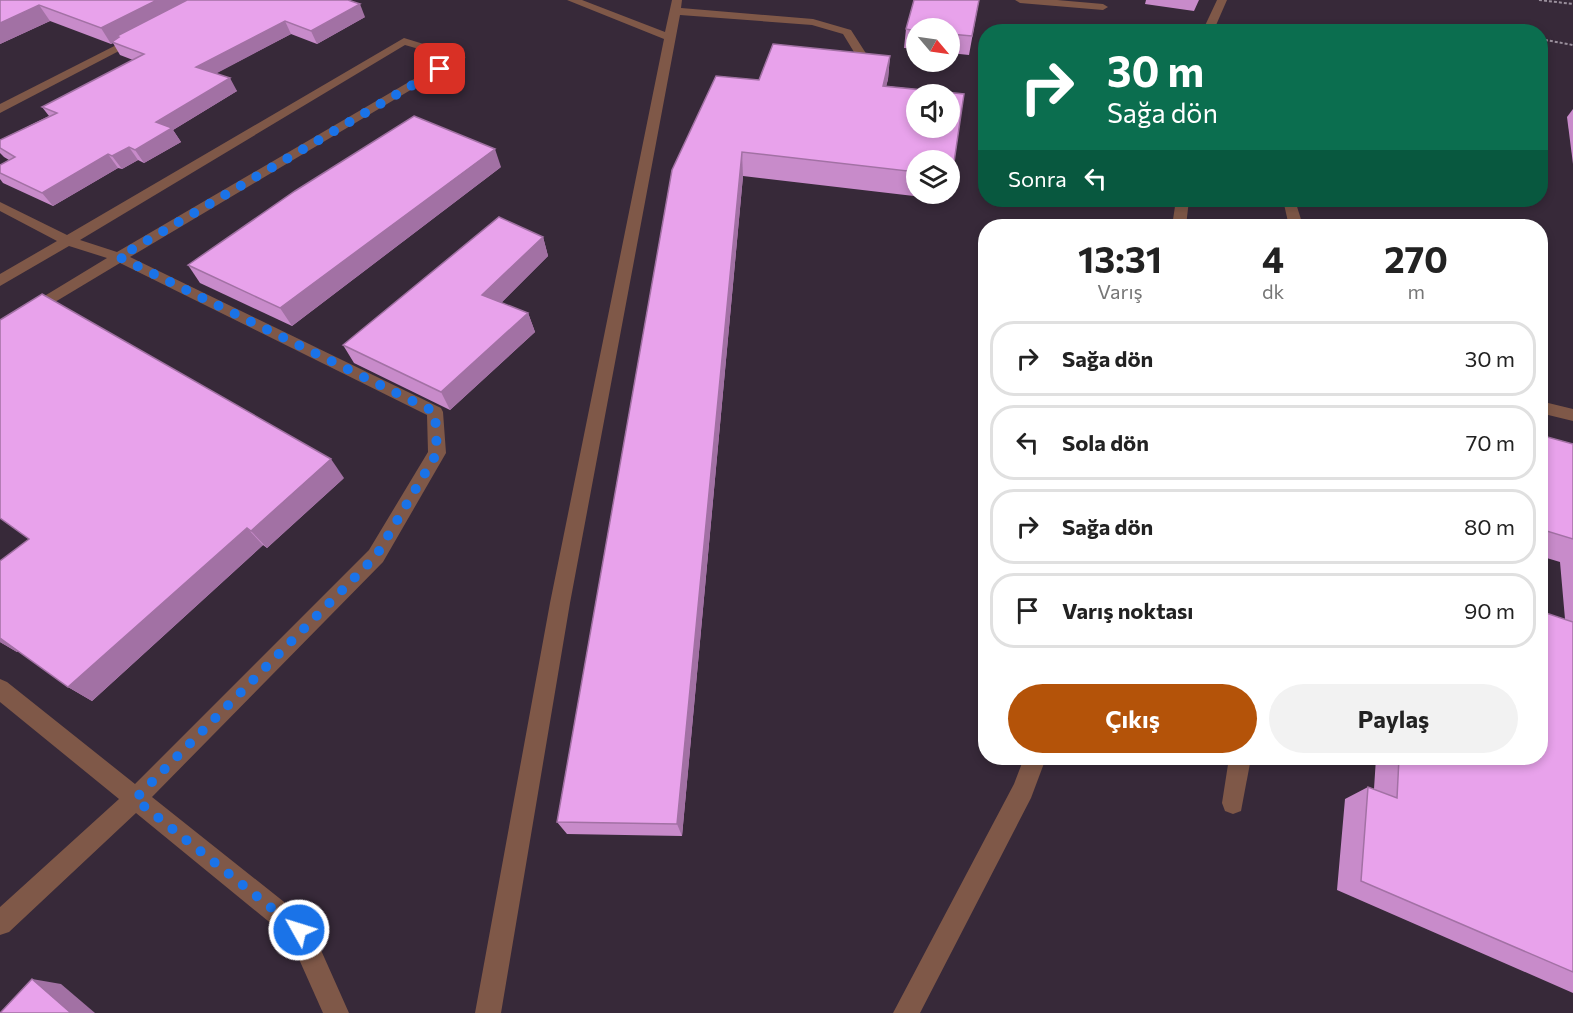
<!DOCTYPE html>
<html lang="tr">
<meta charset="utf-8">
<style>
:root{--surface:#fff;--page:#f2f2f2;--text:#222;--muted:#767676;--line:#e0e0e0;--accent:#b45309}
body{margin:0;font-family:Commissioner,sans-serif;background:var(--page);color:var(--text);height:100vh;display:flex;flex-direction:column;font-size:22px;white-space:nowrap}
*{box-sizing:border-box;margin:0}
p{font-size:20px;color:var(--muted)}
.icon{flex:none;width:33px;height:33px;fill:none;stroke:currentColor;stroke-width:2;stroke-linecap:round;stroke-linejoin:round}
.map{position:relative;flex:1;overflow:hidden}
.panel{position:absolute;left:978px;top:219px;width:570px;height:546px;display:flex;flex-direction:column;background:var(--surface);border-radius:24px;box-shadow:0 3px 9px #0003}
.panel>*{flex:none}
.guide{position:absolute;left:978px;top:24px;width:570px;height:183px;border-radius:24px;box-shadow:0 3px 9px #0003;background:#0b6e4f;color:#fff;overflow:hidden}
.needle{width:39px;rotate:119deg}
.tools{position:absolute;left:906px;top:18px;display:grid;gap:12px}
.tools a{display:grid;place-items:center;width:54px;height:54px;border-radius:50%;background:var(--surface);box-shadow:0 3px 9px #0003;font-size:30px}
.pin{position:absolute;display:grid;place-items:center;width:51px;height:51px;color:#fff;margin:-26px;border-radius:12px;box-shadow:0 3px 9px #0006}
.me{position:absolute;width:66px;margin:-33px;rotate:309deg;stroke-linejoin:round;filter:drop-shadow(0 0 4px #0008)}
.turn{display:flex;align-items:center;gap:21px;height:126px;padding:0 30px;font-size:27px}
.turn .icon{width:78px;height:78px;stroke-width:2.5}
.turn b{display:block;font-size:42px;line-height:51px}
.then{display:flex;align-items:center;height:57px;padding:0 30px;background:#0003;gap:12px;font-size:22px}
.eta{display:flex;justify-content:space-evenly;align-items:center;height:102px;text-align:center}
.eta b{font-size:36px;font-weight:700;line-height:42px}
.primary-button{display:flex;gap:12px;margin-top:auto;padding:12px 30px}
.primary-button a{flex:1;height:69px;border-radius:36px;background:var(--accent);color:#fff;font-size:24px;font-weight:700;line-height:69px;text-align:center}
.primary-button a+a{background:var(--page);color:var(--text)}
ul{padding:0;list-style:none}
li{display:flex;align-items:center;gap:18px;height:75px;margin:0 12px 9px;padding:0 18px;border:3px solid var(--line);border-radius:24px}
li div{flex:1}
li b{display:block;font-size:22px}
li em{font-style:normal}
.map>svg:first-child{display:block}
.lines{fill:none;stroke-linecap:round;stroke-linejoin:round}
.path{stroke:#9a8f9c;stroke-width:2;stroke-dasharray:3 2;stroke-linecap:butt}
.minor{fill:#7f5848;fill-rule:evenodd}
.wall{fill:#c88bca;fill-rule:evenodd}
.shaded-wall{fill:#a271a4}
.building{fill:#e8a2eb;stroke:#a271a4;stroke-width:1.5;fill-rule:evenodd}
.route{stroke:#1a73e8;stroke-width:10;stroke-dasharray:0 18}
</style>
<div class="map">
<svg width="1573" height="1013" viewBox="0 0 1573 1013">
<rect width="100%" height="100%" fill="#372939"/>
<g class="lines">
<g class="path">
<polyline points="1539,0 1573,4"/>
<polyline points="1540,39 1573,45"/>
</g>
<g class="minor">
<polygon points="567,0 582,0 665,32 672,0 682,0 681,8 813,19 851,30 867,55 865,57 857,57 843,34 812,25 680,15 570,603 501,1013 475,1013 550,603 664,39"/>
<polygon points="1015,0 1057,0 1103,4 1108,7 1103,10 1020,3"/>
<polygon points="1217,0 1227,0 1213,32 1202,32"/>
<polygon points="138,34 142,35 142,39 0,113 0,104"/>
<path d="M404,38L466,57L130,257L441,408L443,412L446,453L383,562L152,797L308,921L349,1013H323L290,939L136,813L9,932L0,935V907L119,799L0,702V679L7,682L135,784L369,550L428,452L427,415L120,263L0,335V323L107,258L69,246L0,286V274L57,241L0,211V202L67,235ZM405,45L450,58L117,252L80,240Z"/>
<polygon points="1176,200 1189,200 1186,226 1172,226"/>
<polygon points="1283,200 1295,200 1303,226 1289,226"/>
<polygon points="1540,401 1573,409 1573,421 1540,413"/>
<polygon points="1024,758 1046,758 1031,798 920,1013 893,1013 1014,784"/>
<polygon points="1229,758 1251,758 1241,811 1233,814 1225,811 1222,803"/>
</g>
</g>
<g class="wall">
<polygon points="0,0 365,17 317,44 291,34 216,73 237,91 173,130 181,142 144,163 138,160 122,169 118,168 53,206 3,183 0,179 0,165 9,160 4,157 0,153 0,140 49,116 42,107 133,60 120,55 113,43 111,44 50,21 0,44"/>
<polygon points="979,0 969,55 950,53 950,28 916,28 916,49 904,48 906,29"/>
<polygon points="1146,0 1199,0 1194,11 1145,4"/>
<path d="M773,44L890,56L888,79L886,86L964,94L950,189V160H916V194H949L948,200L743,176L682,836L567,834L557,822L672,170L716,76L759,80ZM916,94H950V128H916Z"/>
<polygon points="1573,109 1573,164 1567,117"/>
<polygon points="501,167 292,326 200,283 188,265"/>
<polygon points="543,237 548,256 501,303 528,313 535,332 450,410 354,363 343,345"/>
<polygon points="1540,435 1573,444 1573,993 1337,890 1345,799 1368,787 1374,789 1376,758 1540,758 1565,619 1560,562 1540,556"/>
<polygon points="344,478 267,548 263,545 92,701 68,687 18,651 17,652 0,642"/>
</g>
<g class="shaded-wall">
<polygon points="157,0 191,0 117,36 119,40 111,44 101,28"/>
<polygon points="360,4 365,17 317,44 311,31"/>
<polygon points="39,5 50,21 0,44 0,23"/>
<polygon points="285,21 291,34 204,80 196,67"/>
<polygon points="890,56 888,79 881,109 883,86"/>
<polygon points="230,78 237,91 173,130 181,142 144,163 135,150 156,122"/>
<polygon points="129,147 138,160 122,169 112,156"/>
<polygon points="495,149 501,167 292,326 280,308"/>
<polygon points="742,152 743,176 682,836 677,824"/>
<polygon points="108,154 118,168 53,206 42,193"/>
<polygon points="543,237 548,256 490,314 482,295"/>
<polygon points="528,313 535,332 450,410 441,392"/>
<polygon points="331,459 344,478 267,548 251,531"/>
<polygon points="247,528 263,545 92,701 68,687"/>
<polygon points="0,638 20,649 17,652 0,642"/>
<polygon points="32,979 61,984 95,1013 71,1013"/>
</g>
<g class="building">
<polygon points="0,0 157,0 101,28 39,5 0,23"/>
<polygon points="187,0 348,0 360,4 311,31 285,21 196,67 230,78 156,122 172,128 135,150 129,147 112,156 108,154 42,193 0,173 0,165 15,157 0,148 0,140 57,113 42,107 144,54 112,42 119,37 117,36"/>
<polygon points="914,0 979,0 972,36 950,34 950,28 916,28 916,31 906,29"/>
<path d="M773,44L890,56L883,86L964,94L952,176H950V160H916V172L742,152L677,824L557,822L672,170L716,76L759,80ZM916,94H950V128H916Z"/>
<polygon points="414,116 495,149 280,308 188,265 295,191"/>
<polygon points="499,217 543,237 482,295 528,313 441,392 343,345"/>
<polygon points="42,294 331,459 251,531 247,528 68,687 0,638 0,561 29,539 0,518 0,320"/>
<polygon points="1540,435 1573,444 1573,539 1540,529"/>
<polygon points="1540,611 1573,622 1573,972 1361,881 1368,787 1397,798 1399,758 1540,758"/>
<polygon points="32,979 71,1013 0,1013"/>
</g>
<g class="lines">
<polyline class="route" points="299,930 135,799 376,556 437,453 435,412 119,257 440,69"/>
</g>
</svg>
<div class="tools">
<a><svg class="needle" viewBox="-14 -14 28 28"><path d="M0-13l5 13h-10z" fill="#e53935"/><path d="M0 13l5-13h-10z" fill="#767676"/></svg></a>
<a><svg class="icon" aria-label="sound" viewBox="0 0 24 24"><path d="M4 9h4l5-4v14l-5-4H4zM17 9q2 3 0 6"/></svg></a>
<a><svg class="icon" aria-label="layers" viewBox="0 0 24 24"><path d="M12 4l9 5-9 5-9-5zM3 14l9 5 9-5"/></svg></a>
</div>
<div class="pin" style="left:440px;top:69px;background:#d93025"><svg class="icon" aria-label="arrive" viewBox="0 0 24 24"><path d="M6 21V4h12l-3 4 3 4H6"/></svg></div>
<svg class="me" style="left:299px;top:930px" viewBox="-20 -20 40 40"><circle r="17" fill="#1a73e8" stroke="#fff" stroke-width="3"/><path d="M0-11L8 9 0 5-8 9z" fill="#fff"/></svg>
<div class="guide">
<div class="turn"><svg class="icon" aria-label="right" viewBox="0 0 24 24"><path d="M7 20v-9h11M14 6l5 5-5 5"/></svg><div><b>30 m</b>Sağa dön</div></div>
<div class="then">Sonra<svg class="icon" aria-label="left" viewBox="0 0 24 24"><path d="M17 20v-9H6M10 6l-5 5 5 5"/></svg></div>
</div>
<section class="panel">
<div class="eta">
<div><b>13:31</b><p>Varış</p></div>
<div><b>4</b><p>dk</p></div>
<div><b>270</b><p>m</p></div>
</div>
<ul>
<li><svg class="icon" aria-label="right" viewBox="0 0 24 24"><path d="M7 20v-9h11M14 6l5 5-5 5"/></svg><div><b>Sağa dön</b></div><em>30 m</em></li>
<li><svg class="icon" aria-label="left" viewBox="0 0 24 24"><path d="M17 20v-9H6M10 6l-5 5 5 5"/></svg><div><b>Sola dön</b></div><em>70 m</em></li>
<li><svg class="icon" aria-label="right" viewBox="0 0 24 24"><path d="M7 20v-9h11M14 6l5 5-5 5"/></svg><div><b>Sağa dön</b></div><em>80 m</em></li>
<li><svg class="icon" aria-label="arrive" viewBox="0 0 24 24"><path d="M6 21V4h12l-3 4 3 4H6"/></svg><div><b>Varış noktası</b></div><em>90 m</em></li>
</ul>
<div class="primary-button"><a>Çıkış</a><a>Paylaş</a></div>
</section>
</div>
